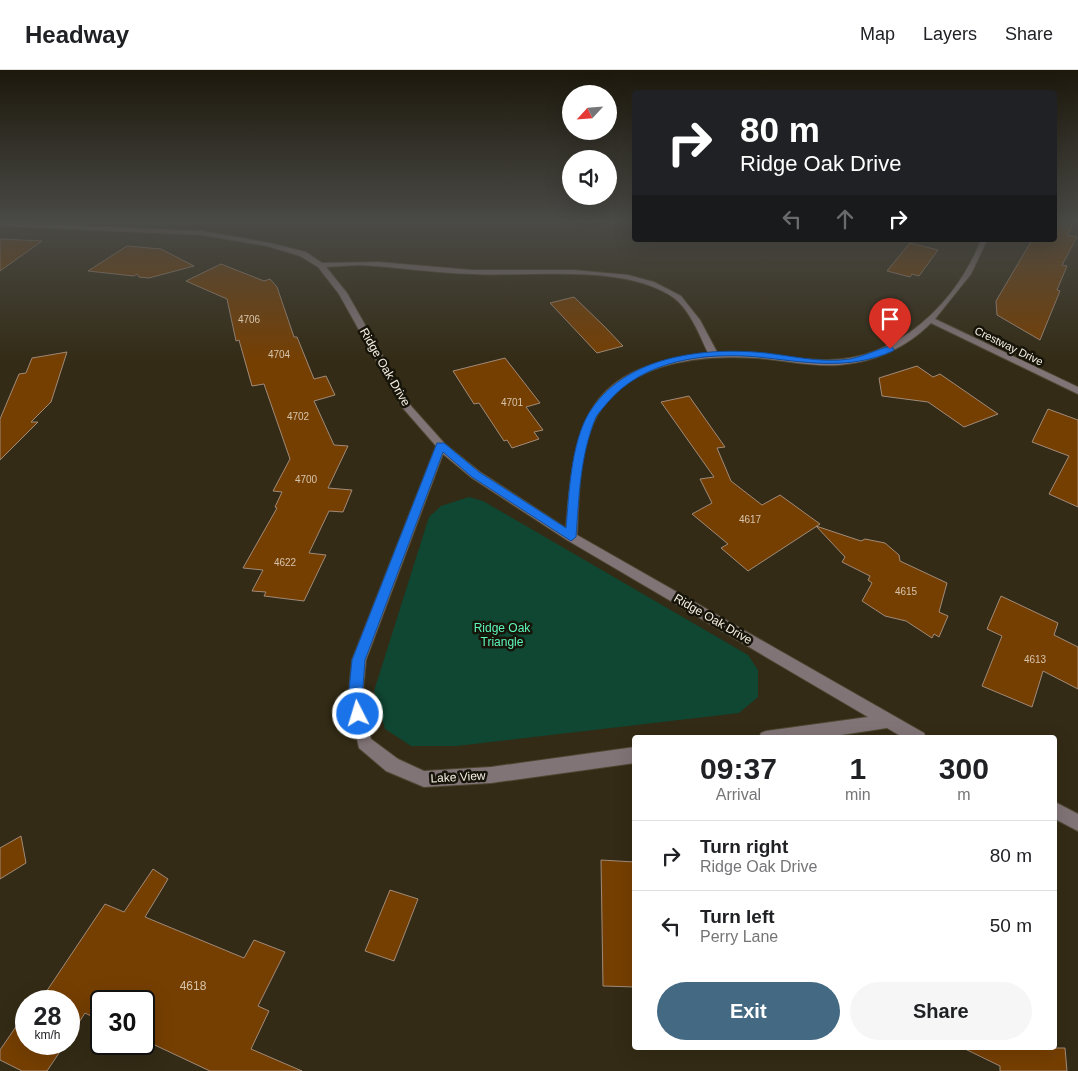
<!DOCTYPE html>
<style>
:root{--surface:#fff;--page:#f6f6f6;--text:#202124;--muted:#757577;--line:#e0e0e0;--accent:#446982}
body{margin:0;font-family:Helvetica,sans-serif;background:var(--page);color:var(--text);height:100vh;display:flex;flex-direction:column;font-size:19px;white-space:nowrap}
*{box-sizing:border-box;margin:0}
p{font-size:16px;color:var(--muted)}
.icon{flex:none;width:28px;height:28px;fill:none;stroke:currentColor;stroke-width:2;stroke-linecap:round;stroke-linejoin:round}
.map{position:relative;flex:1;overflow:hidden}
.side{position:absolute;left:632px;top:665px;width:425px;height:315px;display:flex;flex-direction:column;background:var(--surface);border-radius:5px;box-shadow:0 5px 20px #0002}
.side>*{flex:none}
.guide{position:absolute;left:632px;top:20px;width:425px;height:152px;border-radius:5px;box-shadow:0 5px 20px #0002;background:#202124;color:#fff;overflow:hidden}
.needle{width:32px;rotate:244deg}
.tools{position:absolute;left:562px;top:15px;display:grid;gap:10px}
.tools a{display:grid;place-items:center;width:55px;height:55px;border-radius:50%;background:var(--surface);box-shadow:0 5px 20px #0002;font-size:25px}
.speed{position:absolute;left:15px;top:920px;display:flex;gap:10px;font-size:25px;font-weight:700;text-align:center}
.speed>*{display:grid;place-content:center;width:65px;height:65px;border-radius:50%;background:var(--surface);box-shadow:0 5px 20px #0002;line-height:1}
.speed small{font-size:12px;font-weight:400}
.speed .limit{border:2px solid #111;border-radius:8px;background:#fff;color:#111}
.pin{position:absolute;display:grid;place-items:center;width:42px;height:42px;color:#fff;margin:-51px -21px;border-radius:50% 50% 50% 0;rotate:-45deg;box-shadow:0 0 5px #0007}
.pin .icon{rotate:45deg}
.me{position:absolute;width:55px;margin:-28px;rotate:355deg;stroke-linejoin:round;filter:drop-shadow(0 0 4px #0008)}
.turn{display:flex;align-items:center;gap:18px;height:105px;padding:0 25px;font-size:22px}
.turn .icon{width:65px;height:65px;stroke-width:2.5}
.turn b{display:block;font-size:35px;line-height:42px}
.lanes{display:flex;align-items:center;height:48px;padding:0 25px;background:#0003;justify-content:center;gap:25px;direction:ltr}
.lanes .off{opacity:.35}
.eta{display:flex;justify-content:space-evenly;align-items:center;height:85px;text-align:center}
.eta b{font-size:30px;font-weight:700;line-height:35px}
.primary-button{display:flex;gap:10px;margin-top:auto;padding:10px 25px}
.primary-button a{flex:1;height:58px;border-radius:30px;background:var(--accent);color:#fff;font-size:20px;font-weight:700;line-height:58px;text-align:center}
.primary-button a+a{background:var(--page);color:var(--text)}
ul{padding:0;list-style:none}
li{display:flex;align-items:center;gap:15px;height:70px;padding:0 25px;border-top:1px solid var(--line)}
li div{flex:1}
li b{display:block;font-size:19px}
li em{font-style:normal}
header{display:flex;align-items:center;gap:30px;box-sizing:border-box;height:70px;padding:0 25px;background:var(--surface);border-bottom:1px solid var(--line)}
header strong{font-size:24px}
nav{display:flex;gap:28px;margin-inline-start:auto;font-size:18px}
.map>svg:first-child{display:block}
.green{fill:#0f4733}
.building{fill:#763f02;stroke:#a08a79}
.lines{fill:none;stroke-linecap:round;stroke-linejoin:round}
.minor-casing{stroke:#4e4732;stroke-width:2}
.minor{fill:#817477;fill-rule:evenodd}
.route{fill:#1a73e8;stroke:#114b97}
.labels{text-anchor:middle;stroke-width:5;stroke-linejoin:round;paint-order:stroke}
.number-label{font-size:10px;fill:#d6c4ac}
.far-street-label{font-size:11px;fill:#f6f1e4;stroke:#17140a}
.street-label{font-size:12px;fill:#f6f1e4;stroke:#17140a}
.park-label{font-size:12px;fill:#5cf6bb;stroke:#17140a}
.near-number-label{font-size:12px;fill:#d6c4ac}
</style>
<header>
<strong>Headway</strong>
<nav><a>Map</a><a>Layers</a><a>Share</a></nav>
</header>
<div class="map">
<svg width="1078" height="1001" viewBox="0 0 1078 1001">
<rect width="100%" height="100%" fill="#332b15"/>
<polygon class="green" points="469,427 483,431 748,585 758,600 758,627 739,643 456,676 411,676 385,659 374,621 429,447 441,436"/>
<g class="building">
<polygon points="1055,152 1075,152 1067,165 1077,167 1062,195 1067,196 1057,220 1060,221 1040,270 997,245 996,231 1032,170 1055,170"/>
<polygon points="0,169 42,171 0,201"/>
<polygon points="910,173 938,180 919,206 912,204 910,207 887,201"/>
<polygon points="127,176 161,179 194,196 149,208 139,207 137,204 134,206 88,201"/>
<polygon points="221,194 264,211 270,209 277,217 294,267 297,267 314,309 326,306 335,325 314,331 334,375 348,376 328,418 352,420 343,442 329,441 309,483 326,485 304,531 264,526 266,522 252,521 263,500 243,498 277,438 275,437 282,422 273,421 290,389 264,314 252,316 239,270 236,271 227,229 186,211"/>
<polygon points="574,227 605,257 623,276 597,283 550,233"/>
<polygon points="67,282 51,332 31,352 38,352 0,390 0,349 19,304 26,303 32,288"/>
<polygon points="505,288 540,333 526,337 543,360 534,362 539,369 512,378 507,370 504,371 479,333 474,334 453,301"/>
<polygon points="917,296 933,307 940,304 998,344 964,357 928,332 882,326 879,308"/>
<polygon points="689,326 725,377 717,378 731,411 762,435 780,425 820,454 748,501 721,478 728,474 692,444 712,433 700,409 714,407 661,332"/>
<polygon points="1048,339 1078,350 1078,437 1049,424 1069,386 1032,372"/>
<polygon points="816,456 861,471 865,469 885,473 899,485 900,491 947,513 939,542 948,546 939,567 934,564 932,568 906,551 885,546 862,531 872,513 868,510 870,506 842,492 845,487"/>
<polygon points="1001,526 1058,553 1054,565 1078,577 1078,619 1043,601 1032,637 982,616 1002,566 987,559"/>
<polygon points="21,766 26,793 0,809 0,778"/>
<polygon points="601,790 635,792 635,917 603,916"/>
<polygon points="153,799 168,809 145,847 244,888 254,870 285,882 258,936 269,941 251,979 302,1001 210,1001 144,970 144,931 101,931 101,951 85,943 69,968 69,931 40,931 105,834 124,842"/>
<polygon points="390,820 418,829 394,891 365,881"/>
<polygon points="26,942 26,974 65,974 47,1001 22,1001 0,990 0,980"/>
<polygon points="963,978 1065,978 1067,1001 1000,1001 1000,996"/>
</g>
<g class="lines">
<g class="minor-casing">
<g id="minor">
<path d="M0,152L202,161L270,173L306,182L322,193L378,192L472,200H574L628,205L654,212L681,226L700,250L717,282C754,281 790,290 827,290C898,290 956,233 981,170H987L971,204L935,249L1078,317V324L931,253C906,278 874,292 839,295C812,297 784,290 756,288C697,284 618,293 592,356C578,390 579,429 577,465L924,663L926,668H904L887,658L821,668H759L761,663L766,661L868,647L567,470L472,408L443,384L366,590L362,630L371,669L398,689L424,701L491,697L635,677V693L491,713L424,717L386,701L359,678L348,630L352,590L436,376L402,337L339,224L318,197L300,186L267,176L202,165L0,156ZM359,195C397,197 435,203 473,204C531,207 617,194 668,224C689,236 698,262 708,283C587,297 574,349 566,458L480,402L445,374L411,336L347,223L326,197Z"/>
<polygon points="1055,732 1078,744 1078,761 1055,749"/>
</g>
</g>
<use href="#minor" class="minor"/>
</g>
<linearGradient id="sky" x2="0" y2="1"><stop stop-color="#1c180c"/><stop offset="0.52" stop-color="#4a4a46"/><stop offset="1" stop-color="#4a4a46" stop-opacity="0"/></linearGradient>
<rect width="1078" height="292" fill="url(#sky)"/>
<path class="route" d="M890,276L894,279L893,281C848,301 805,292 758,287C705,282 644,290 608,332C604,337 599,342 596,347C580,385 579,427 576,467L571,471L472,407L443,382L365,590L362,630L365,644L363,649L358,651L353,649L348,630L352,590L437,373H444L479,402L566,458C569,424 571,373 589,343C623,288 697,278 755,282C787,284 818,294 850,289C864,286 876,280 890,276Z"/>
<g class="labels">
<g class="number-label">
<text x="249" y="253">4706</text>
<text x="279" y="288">4704</text>
<text x="512" y="336">4701</text>
<text x="298" y="350">4702</text>
<text x="306" y="413">4700</text>
<text x="750" y="453">4617</text>
<text x="285" y="496">4622</text>
<text x="906" y="525">4615</text>
<text x="1035" y="593">4613</text>
</g>
<g class="far-street-label">
<text transform="translate(1009 276) rotate(26)" y="4">Crestway Drive</text>
</g>
<g class="street-label">
<text transform="translate(385 297) rotate(60)" y="4">Ridge Oak Drive</text>
<text transform="translate(713 549) rotate(30)" y="4">Ridge Oak Drive</text>
<text transform="translate(458 707) rotate(-3)" y="4">Lake View</text>
</g>
<g class="park-label">
<text x="502" y="562">Ridge Oak<tspan x="502" dy="14">Triangle</tspan></text>
</g>
<g class="near-number-label">
<text x="193" y="920">4618</text>
</g>
</g>
</svg>
<div class="tools">
<a><svg class="needle" viewBox="-14 -14 28 28"><path d="M0-13l5 13h-10z" fill="#e53935"/><path d="M0 13l5-13h-10z" fill="#757577"/></svg></a>
<a><svg class="icon" aria-label="sound" viewBox="0 0 24 24"><path d="M4 9h4l5-4v14l-5-4H4zM17 9q2 3 0 6"/></svg></a>
</div>
<div class="speed"><div>28<small>km/h</small></div><div class="limit">30</div></div>
<div class="pin" style="left:890px;top:279px;background:#d93025"><svg class="icon" aria-label="arrive" viewBox="0 0 24 24"><path d="M6 21V4h12l-3 4 3 4H6"/></svg></div>
<svg class="me" style="left:358px;top:644px" viewBox="-20 -20 40 40"><circle r="17" fill="#1a73e8" stroke="#fff" stroke-width="3"/><path d="M0-11L8 9 0 5-8 9z" fill="#fff"/></svg>
<div class="guide">
<div class="turn"><svg class="icon" aria-label="right" viewBox="0 0 24 24"><path d="M7 20v-9h11M14 6l5 5-5 5"/></svg><div><b>80 m</b>Ridge Oak Drive</div></div>
<div class="lanes"><svg class="icon off" aria-label="left" viewBox="0 0 24 24"><path d="M17 20v-9H6M10 6l-5 5 5 5"/></svg><svg class="icon off" aria-label="ahead" viewBox="0 0 24 24"><path d="M12 20V5M6 11l6-6 6 6"/></svg><svg class="icon" aria-label="right" viewBox="0 0 24 24"><path d="M7 20v-9h11M14 6l5 5-5 5"/></svg></div>
</div>
<section class="side">
<div class="eta">
<div><b>09:37</b><p>Arrival</p></div>
<div><b>1</b><p>min</p></div>
<div><b>300</b><p>m</p></div>
</div>
<ul>
<li><svg class="icon" aria-label="right" viewBox="0 0 24 24"><path d="M7 20v-9h11M14 6l5 5-5 5"/></svg><div><b>Turn right</b><p>Ridge Oak Drive</p></div><em>80 m</em></li>
<li><svg class="icon" aria-label="left" viewBox="0 0 24 24"><path d="M17 20v-9H6M10 6l-5 5 5 5"/></svg><div><b>Turn left</b><p>Perry Lane</p></div><em>50 m</em></li>
</ul>
<div class="primary-button"><a>Exit</a><a>Share</a></div>
</section>
</div>
